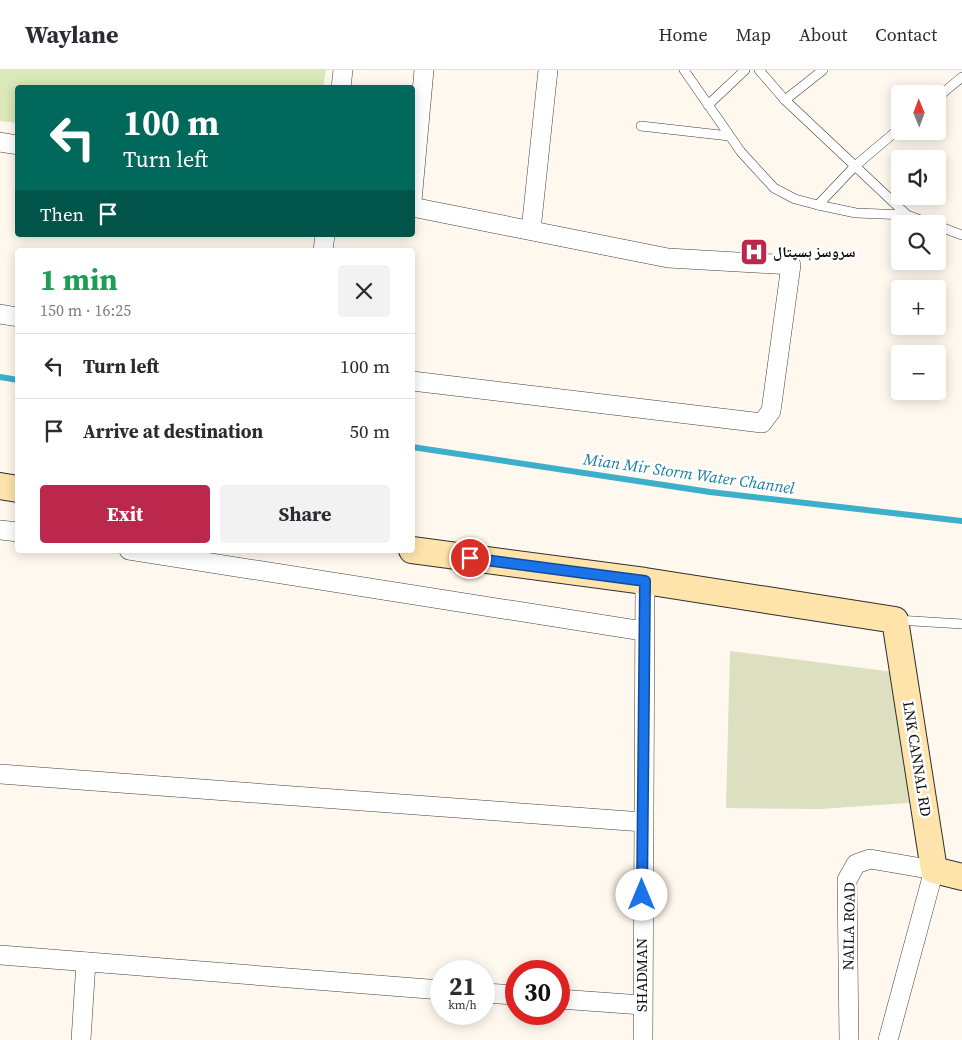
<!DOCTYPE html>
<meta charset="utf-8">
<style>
:root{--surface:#fff;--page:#f2f2f3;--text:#2b2b33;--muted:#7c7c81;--line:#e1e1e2;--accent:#bb284c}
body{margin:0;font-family:"Source Serif 4","Noto Naskh Arabic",serif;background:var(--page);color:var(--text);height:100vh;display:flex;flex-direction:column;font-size:19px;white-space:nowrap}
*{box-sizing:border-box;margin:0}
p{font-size:16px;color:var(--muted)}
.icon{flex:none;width:28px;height:28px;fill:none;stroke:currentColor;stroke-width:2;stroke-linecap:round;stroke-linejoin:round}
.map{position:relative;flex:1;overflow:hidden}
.panel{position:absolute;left:15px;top:178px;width:400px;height:305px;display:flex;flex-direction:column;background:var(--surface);border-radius:5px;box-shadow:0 2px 12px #0003}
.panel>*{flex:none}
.banner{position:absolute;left:15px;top:15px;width:400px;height:152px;border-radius:5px;box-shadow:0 2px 12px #0003;background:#00695c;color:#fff;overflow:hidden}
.needle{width:32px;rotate:359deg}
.tools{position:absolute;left:891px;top:15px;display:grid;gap:10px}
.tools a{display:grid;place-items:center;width:55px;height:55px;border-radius:5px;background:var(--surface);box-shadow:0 2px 12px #0003;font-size:25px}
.speed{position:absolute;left:430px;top:890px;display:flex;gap:10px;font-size:25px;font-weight:700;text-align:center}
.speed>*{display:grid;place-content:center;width:65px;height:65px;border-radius:50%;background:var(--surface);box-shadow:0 2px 12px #0003;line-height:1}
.speed small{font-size:12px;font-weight:400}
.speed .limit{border:8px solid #d22;background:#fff;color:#111}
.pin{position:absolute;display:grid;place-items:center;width:42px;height:42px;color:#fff;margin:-21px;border:2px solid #fff;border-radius:50%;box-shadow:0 1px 5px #0007}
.me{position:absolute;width:55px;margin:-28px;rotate:0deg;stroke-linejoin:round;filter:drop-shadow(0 0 4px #0008)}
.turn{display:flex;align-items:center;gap:18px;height:105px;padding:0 25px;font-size:22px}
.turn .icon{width:65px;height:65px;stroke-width:2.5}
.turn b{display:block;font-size:35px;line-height:42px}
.then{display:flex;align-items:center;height:48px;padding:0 25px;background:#0003;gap:10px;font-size:19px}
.round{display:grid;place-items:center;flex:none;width:52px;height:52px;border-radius:5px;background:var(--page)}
.head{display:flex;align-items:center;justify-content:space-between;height:85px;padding:0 25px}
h1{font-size:30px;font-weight:700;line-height:38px;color:#1e9e55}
.action{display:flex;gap:10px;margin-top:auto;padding:10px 25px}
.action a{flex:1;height:58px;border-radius:5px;background:var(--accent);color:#fff;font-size:20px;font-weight:700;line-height:58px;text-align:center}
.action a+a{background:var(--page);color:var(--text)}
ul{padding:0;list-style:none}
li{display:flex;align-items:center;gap:15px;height:65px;padding:0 25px;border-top:1px solid var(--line)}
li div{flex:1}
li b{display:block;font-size:19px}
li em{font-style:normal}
header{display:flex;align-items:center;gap:30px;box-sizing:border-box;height:70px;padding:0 25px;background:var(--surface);border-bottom:1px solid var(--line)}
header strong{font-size:24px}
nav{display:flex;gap:28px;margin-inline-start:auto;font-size:18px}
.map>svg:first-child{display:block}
.green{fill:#dbe8b8}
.cemetery{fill:#dce0c0}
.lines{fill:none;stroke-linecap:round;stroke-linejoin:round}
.stream{stroke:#3cafcb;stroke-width:6}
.lane-casing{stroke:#404040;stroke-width:10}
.street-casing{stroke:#404040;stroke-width:20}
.secondary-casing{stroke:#2f2f2f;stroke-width:28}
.lane{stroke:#fff;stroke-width:9}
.street{stroke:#fff;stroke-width:19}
.secondary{stroke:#fee4aa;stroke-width:26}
.route-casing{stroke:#114b97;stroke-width:12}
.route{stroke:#1a73e8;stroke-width:9}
.labels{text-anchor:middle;stroke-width:5;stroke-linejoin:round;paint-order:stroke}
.poi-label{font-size:15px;font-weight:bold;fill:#0d0d0d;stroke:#fff;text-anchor:start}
.street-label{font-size:15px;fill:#0d0d0d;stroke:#fff}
.water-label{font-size:16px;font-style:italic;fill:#197e9d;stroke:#fff}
</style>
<header>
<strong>Waylane</strong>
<nav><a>Home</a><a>Map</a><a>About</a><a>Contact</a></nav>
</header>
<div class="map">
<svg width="962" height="970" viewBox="0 0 962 970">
<rect width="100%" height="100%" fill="#fff8ee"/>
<polygon class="green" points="0,0 326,0 323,17 18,18 17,53 0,51"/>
<polygon class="cemetery" points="730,581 909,604 923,732 820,739 726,738"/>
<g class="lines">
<g class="stream">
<polyline points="0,307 18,310"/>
<polyline points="412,377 710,422 962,451"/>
</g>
<g class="lane-casing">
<g id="lane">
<polyline points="684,0 741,82 774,118 795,129 818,135 856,143 907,145 931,154"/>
<polyline points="759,0 785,30 907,145"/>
<polyline points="938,27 962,7"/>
<polyline points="785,30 823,0"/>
<polyline points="708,35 745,0"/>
<polyline points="641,56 729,66"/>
<polyline points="818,135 855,96 900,58"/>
<polyline points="938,156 962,165"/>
<polyline points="897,550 962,554"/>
</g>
</g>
<g class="street-casing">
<g id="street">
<polyline points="341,18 343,0"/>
<polyline points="0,72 18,75"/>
<polyline points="412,131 424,0"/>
<polyline points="412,137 668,188 791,195 771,341 762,353 412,311"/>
<polyline points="531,160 548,0"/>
<polyline points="323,180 325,165"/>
<polyline points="0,244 18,247"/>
<polyline points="0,460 18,462"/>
<polyline points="129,480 643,561"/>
<polyline points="0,704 643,752"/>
<polyline points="0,885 441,920"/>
<polyline points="484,923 516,925"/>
<polyline points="559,929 642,935"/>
<polyline points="81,970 86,892"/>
<polyline points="643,970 645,511"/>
<polyline points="849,970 847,810 856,794 870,789 934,800 888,970"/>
</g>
</g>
<g class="secondary-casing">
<g id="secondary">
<polyline points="0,416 18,419"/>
<polyline points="412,480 645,511 895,550 934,800 962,807"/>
</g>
</g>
<use href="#lane" class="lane"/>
<use href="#street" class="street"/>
<use href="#secondary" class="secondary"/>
</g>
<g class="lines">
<g class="route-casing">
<polyline id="route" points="470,488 645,511 642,825"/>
</g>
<use href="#route" class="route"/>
</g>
<defs>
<g id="hospital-square" transform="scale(1.4375)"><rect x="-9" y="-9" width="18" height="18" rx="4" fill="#bb284c" stroke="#fff"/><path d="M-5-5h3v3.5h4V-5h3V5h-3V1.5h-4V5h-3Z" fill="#fff"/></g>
</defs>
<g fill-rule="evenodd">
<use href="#hospital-square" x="754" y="182"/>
</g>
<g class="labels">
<g class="poi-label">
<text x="773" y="187">سروسز ہسپتال</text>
</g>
<g class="street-label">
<text transform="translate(917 689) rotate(81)" y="5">LNK CANNAL RD</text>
<text transform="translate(849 856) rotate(-89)" y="5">NAILA ROAD</text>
<text transform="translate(642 905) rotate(-90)" y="5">SHADMAN</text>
</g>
<g class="water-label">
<text transform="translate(689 403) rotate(8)" y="6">Mian Mir Storm Water Channel</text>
</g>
</g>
</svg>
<div class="tools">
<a><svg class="needle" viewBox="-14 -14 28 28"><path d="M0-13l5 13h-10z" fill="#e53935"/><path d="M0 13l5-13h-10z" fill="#7c7c81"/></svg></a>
<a><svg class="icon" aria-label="sound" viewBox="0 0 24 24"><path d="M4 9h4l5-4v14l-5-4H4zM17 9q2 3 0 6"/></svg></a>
<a><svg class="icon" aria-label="search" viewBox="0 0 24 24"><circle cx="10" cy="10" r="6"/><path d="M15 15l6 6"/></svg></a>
<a>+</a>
<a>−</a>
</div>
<div class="speed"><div>21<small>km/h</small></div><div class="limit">30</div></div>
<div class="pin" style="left:470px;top:488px;background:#d93025"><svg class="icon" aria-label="arrive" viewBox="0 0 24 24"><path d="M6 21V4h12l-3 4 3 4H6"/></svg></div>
<svg class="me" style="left:642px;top:825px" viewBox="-20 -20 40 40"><circle r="19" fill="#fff"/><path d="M0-13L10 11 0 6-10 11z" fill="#1a73e8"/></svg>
<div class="banner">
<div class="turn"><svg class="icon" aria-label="left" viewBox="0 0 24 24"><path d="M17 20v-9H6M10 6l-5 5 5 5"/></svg><div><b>100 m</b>Turn left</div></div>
<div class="then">Then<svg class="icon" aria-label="arrive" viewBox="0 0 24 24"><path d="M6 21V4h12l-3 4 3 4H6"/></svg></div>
</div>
<section class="panel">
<div class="head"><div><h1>1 min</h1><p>150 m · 16:25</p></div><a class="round"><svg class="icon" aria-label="close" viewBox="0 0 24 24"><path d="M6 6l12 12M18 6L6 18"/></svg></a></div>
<ul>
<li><svg class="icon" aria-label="left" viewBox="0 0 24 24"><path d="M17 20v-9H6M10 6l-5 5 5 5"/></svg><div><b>Turn left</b></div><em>100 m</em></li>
<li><svg class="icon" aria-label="arrive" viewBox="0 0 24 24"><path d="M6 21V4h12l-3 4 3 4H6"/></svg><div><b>Arrive at destination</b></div><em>50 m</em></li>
</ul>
<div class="action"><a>Exit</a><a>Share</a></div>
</section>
</div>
